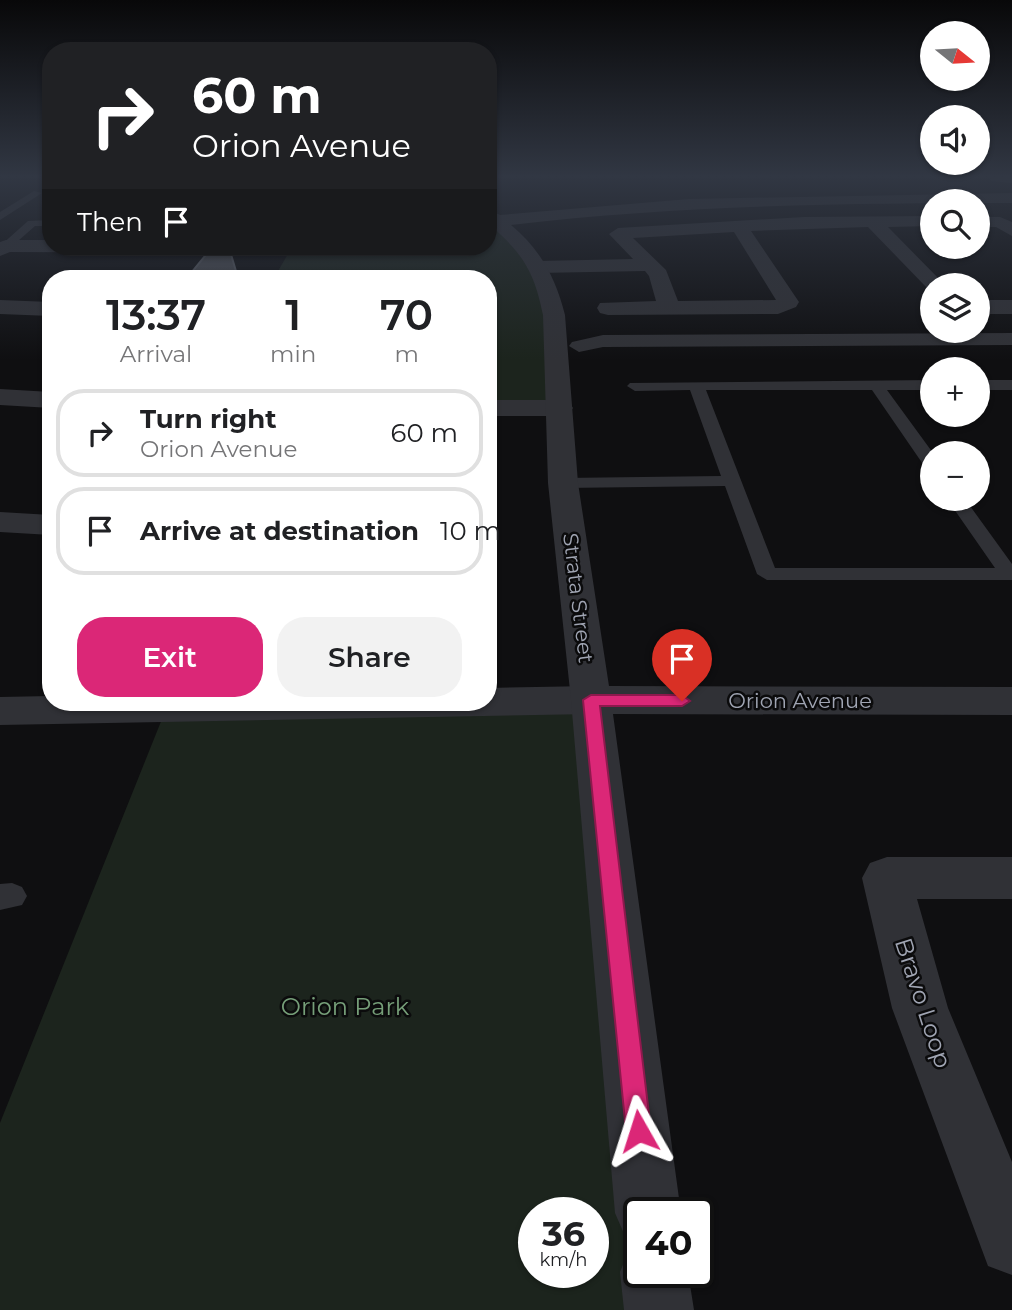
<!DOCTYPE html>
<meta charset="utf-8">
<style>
:root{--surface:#fff;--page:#f2f2f2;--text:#202124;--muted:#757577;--line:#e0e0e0;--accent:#db2777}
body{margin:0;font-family:Montserrat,sans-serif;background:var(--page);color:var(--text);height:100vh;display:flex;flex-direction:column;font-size:26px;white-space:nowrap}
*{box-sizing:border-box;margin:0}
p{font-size:23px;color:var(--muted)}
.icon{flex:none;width:38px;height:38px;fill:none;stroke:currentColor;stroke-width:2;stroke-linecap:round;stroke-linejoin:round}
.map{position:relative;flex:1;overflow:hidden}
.side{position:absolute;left:42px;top:270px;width:455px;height:441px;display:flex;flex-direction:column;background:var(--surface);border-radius:28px;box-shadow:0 2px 5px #0004}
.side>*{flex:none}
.hud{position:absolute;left:42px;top:42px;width:455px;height:214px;border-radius:28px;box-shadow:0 2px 5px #0004;background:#202124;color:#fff;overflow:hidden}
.needle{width:46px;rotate:108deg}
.buttons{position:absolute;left:920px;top:21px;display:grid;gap:14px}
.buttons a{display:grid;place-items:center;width:70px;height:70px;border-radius:50%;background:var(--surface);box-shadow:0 2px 5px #0004;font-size:35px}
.speed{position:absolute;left:518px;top:1197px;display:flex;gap:14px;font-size:35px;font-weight:700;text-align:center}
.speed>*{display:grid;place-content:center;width:91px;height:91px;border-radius:50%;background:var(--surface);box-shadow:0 2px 5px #0004;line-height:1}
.speed small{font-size:18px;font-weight:400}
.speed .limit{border:4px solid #111;border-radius:10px;background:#fff;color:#111}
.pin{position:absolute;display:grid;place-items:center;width:60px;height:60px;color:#fff;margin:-72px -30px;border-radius:50% 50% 50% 0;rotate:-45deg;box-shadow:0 0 7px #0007}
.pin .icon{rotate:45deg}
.me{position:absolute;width:77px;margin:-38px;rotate:354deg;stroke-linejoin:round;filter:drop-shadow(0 0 5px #0008)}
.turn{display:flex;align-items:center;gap:24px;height:147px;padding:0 35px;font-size:32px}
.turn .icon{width:91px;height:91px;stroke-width:2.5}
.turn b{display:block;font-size:49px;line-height:60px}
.then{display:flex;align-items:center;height:66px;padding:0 35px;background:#0003;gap:14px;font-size:26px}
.eta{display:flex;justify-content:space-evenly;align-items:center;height:119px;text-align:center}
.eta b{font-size:42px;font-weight:600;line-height:49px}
.cta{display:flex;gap:14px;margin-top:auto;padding:14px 35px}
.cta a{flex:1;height:80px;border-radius:28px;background:var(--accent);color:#fff;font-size:28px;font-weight:600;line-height:80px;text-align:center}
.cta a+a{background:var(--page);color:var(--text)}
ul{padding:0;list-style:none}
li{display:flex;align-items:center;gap:21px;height:88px;margin:0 14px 10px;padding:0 21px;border:4px solid var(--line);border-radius:28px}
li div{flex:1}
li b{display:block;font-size:26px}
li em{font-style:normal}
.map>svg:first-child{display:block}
.green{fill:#1c241d;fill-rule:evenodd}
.building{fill:#4c4e54;stroke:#595c63;stroke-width:2}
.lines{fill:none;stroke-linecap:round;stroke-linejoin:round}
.service{fill:#303136;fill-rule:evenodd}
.pedestrian{fill:#303136;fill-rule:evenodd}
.minor{fill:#303136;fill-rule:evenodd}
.tertiary{fill:#303136;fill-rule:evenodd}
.route{fill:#db2777;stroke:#8e194d;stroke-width:2}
.labels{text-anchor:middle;stroke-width:5;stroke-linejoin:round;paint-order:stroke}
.street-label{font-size:21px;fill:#a0a5b3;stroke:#0b0b0c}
.near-street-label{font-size:24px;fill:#a0a5b3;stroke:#0b0b0c}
.near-park-label{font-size:24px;fill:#769f79;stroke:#0b0b0c}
</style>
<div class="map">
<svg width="1012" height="1310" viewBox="0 0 1012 1310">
<rect width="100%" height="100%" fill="#0f0f11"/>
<g class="green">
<polygon points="488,222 541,267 560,408 488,408 488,278 274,278 292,247 488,247"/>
<path d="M591,700L639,1213V1272L659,1310H0V1123L166,709ZM534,1213H593V1272H534Z"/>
</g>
<polygon class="building" points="209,251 230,251 238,278 187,278"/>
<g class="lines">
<g class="service">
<polygon points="34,191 42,193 0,220 0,212"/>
<polygon points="51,220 51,226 35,226 10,248 0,246 28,221"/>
<polygon points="933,380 933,390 887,390 933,453 933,471 927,470 872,390 706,390 775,568 995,568 947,499 965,499 1012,564 1012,580 767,580 757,574 725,486 563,488 554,483 563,478 721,476 690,390 635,391 627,386 630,383"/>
<rect x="978" y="380" width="34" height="10"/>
<polygon points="12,883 22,887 27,896 22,905 0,910 0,884"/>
</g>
<polygon class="pedestrian" points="1012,333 1012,345 603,347 579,352 569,346 572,342 603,335"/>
<g class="minor">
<polygon points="990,177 1012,177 1012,183 991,181"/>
<path d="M933,216V226L888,227L945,285H933V291L928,289L868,227L751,231L799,302L796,307L778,314L608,315L600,313L597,308L600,303L656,301L649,276L645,271L537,273L527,267L537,261L633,259L609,234L618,228L804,217ZM734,232L776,300L678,301L666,270L633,238Z"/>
<polygon points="978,217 1000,217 1012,222 1012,236 996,227 978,227"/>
<polygon points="6,240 51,240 51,247 247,247 237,253 10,252 0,256 0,242"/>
<polygon points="0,300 51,302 51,316 0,314"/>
<rect x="978" y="300" width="34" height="14"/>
<polygon points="0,389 51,392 51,408 0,405"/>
<polygon points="488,400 560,400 569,402 573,408 569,414 560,416 488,416"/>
<polygon points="0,512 51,515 51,535 0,532"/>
<polygon points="591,686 605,690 611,700 605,710 591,714 0,725 0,697 51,696 51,702 488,702 488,688"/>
<polygon points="887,857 1012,857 1012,899 917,899 948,1008 1012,1162 1012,1275 988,1266 892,1008 862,878 870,863"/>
</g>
<g class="tertiary">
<path d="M1012,193V203C850,203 678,205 511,225C540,249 556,278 565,315L578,483L609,686L1012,687V715L613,714L681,1213H639V1242L625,1236L615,1213L571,700L548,483L543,315C534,270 522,253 488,223V209L500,215L689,199Z"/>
<polygon points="639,1244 639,1272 688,1272 694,1310 624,1310 620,1272 630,1248"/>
</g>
</g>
<linearGradient id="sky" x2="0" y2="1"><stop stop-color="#080809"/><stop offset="0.49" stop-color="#313743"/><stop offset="1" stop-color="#313743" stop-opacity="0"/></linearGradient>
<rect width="1012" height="360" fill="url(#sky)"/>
<polygon class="route" points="591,695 682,695 690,701 682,706 600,706 651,1131 648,1140 639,1143 630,1140 626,1131 583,700"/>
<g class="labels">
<g class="street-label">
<text transform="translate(578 598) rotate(83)" y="7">Strata Street</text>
<text x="800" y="708">Orion Avenue</text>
</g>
<g class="near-street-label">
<text transform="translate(923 1003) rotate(72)" y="8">Bravo Loop</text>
</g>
<g class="near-park-label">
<text x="345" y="1015">Orion Park</text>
</g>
</g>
</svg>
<div class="buttons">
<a><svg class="needle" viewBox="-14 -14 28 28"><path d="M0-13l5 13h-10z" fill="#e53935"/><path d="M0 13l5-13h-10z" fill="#757577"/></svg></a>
<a><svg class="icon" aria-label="sound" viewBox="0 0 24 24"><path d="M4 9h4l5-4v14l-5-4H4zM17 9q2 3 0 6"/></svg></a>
<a><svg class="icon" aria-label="search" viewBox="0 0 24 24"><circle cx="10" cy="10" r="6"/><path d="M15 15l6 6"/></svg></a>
<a><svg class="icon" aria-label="layers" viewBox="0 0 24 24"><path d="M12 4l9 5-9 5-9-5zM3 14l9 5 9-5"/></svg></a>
<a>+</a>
<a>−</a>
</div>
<div class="speed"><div>36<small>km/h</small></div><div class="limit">40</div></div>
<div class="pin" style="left:682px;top:701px;background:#d93025"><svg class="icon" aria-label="arrive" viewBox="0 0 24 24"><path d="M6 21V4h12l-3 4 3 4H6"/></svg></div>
<svg class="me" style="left:639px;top:1131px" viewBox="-20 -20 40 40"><path d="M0-17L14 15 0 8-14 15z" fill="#db2777" stroke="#fff" stroke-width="4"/></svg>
<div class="hud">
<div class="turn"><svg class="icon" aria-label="right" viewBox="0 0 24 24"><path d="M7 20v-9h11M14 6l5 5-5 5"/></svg><div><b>60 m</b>Orion Avenue</div></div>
<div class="then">Then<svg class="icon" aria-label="arrive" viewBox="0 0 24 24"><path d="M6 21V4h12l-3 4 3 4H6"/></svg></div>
</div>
<section class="side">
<div class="eta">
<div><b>13:37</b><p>Arrival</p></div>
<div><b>1</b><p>min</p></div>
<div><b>70</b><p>m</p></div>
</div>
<ul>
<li><svg class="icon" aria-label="right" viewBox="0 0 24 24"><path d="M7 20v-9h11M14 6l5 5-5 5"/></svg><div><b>Turn right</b><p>Orion Avenue</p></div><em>60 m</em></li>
<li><svg class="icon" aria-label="arrive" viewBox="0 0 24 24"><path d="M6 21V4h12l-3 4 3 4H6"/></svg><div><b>Arrive at destination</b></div><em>10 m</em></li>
</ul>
<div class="cta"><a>Exit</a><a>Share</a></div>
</section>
</div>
